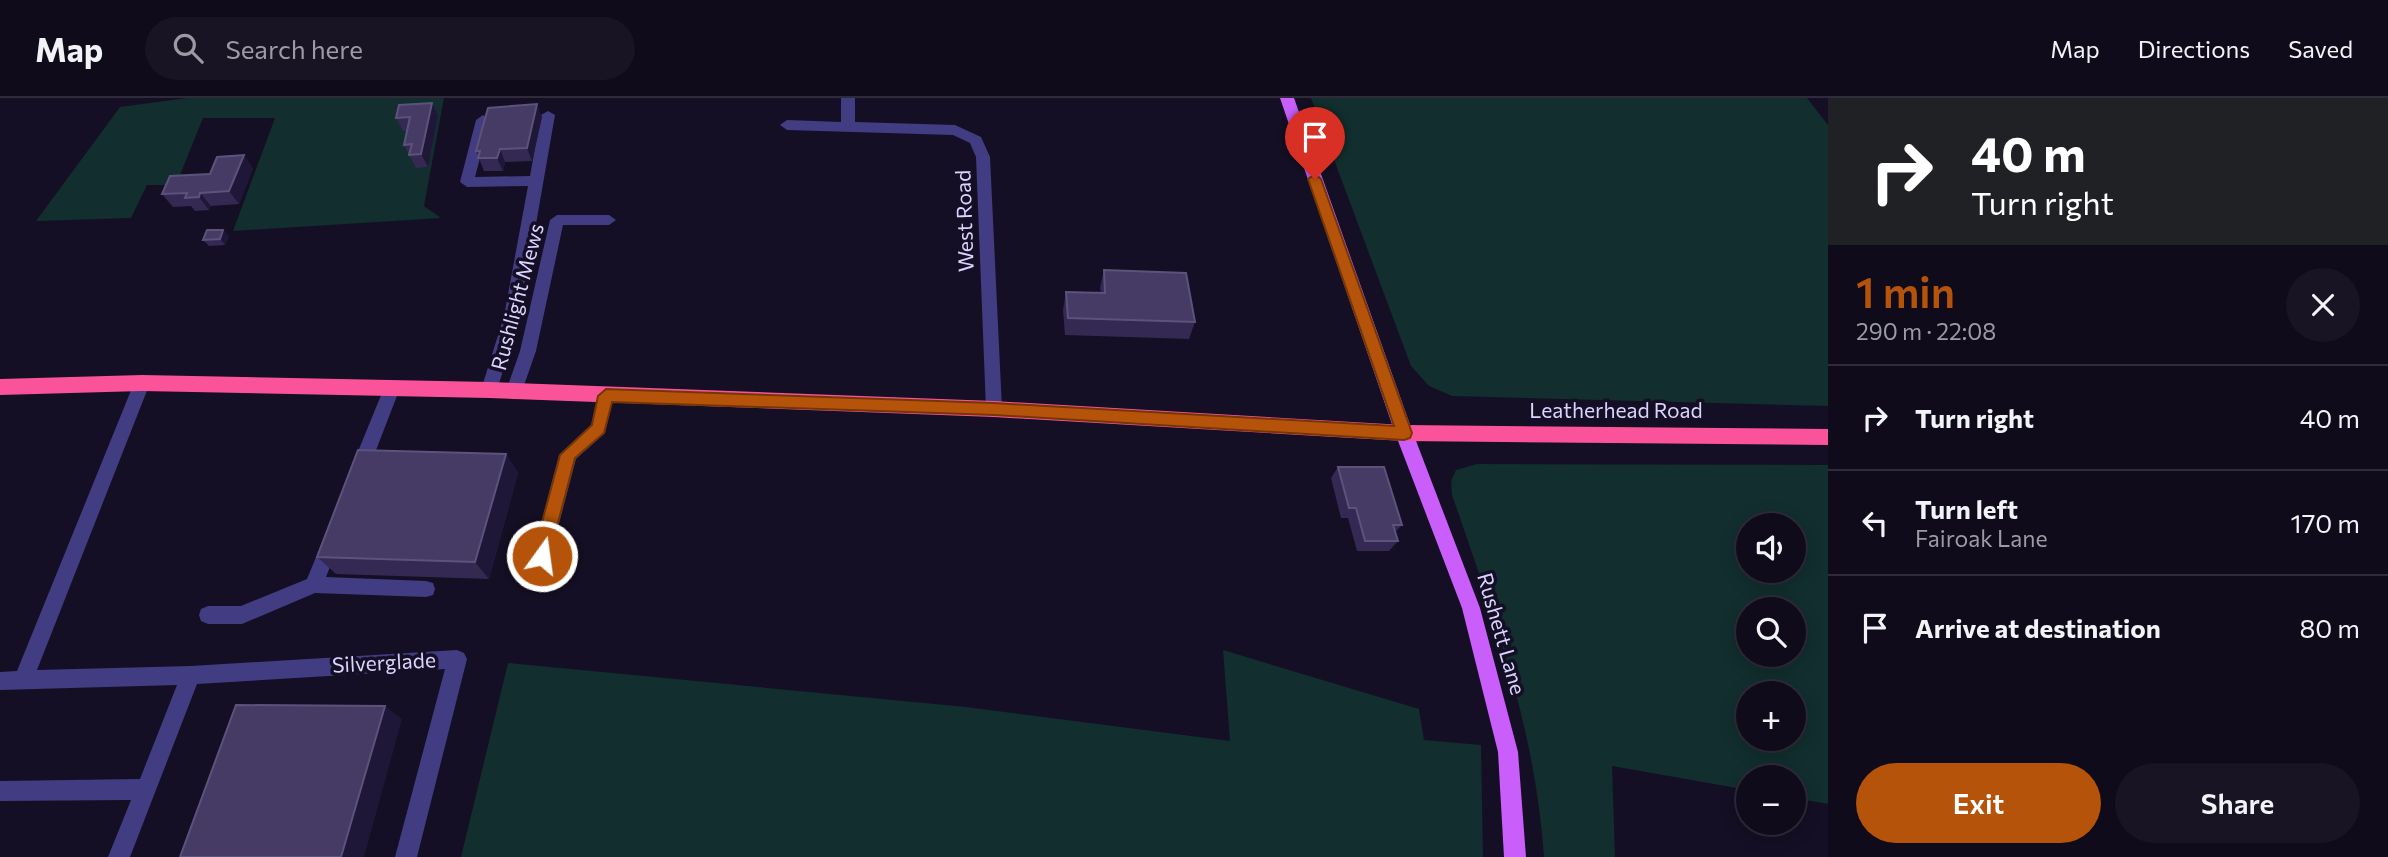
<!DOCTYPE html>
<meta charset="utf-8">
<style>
:root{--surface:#0f0b1b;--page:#181424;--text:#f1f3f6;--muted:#9b9ba3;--line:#2f2b3a;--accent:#b45309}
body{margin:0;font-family:Commissioner,sans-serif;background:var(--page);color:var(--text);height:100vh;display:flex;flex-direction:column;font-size:26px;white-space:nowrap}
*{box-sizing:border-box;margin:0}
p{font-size:23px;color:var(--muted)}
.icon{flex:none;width:38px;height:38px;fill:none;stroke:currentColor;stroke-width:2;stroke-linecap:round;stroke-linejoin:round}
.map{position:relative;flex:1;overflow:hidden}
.panel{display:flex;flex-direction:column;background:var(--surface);width:560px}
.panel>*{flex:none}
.guide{background:#202124;color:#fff;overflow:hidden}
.buttons{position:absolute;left:1736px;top:415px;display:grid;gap:14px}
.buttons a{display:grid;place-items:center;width:70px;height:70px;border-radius:50%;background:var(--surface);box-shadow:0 4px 18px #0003,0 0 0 2px var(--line);font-size:35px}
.pin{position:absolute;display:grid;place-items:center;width:60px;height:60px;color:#fff;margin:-72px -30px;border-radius:50% 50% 50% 0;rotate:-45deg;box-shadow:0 0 7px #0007}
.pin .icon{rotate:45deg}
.me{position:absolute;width:77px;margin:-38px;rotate:14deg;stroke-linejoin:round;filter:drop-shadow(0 0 5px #0008)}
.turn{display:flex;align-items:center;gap:24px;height:147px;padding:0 28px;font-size:32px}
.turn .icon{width:91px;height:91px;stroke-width:2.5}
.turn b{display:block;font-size:49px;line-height:60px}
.round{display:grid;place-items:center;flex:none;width:74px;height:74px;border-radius:37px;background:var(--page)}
.summary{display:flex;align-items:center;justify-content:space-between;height:119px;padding:0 28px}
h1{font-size:42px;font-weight:600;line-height:52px;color:var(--accent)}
.button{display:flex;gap:14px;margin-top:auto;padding:14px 28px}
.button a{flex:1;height:80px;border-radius:42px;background:var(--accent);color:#fff;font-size:28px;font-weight:600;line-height:80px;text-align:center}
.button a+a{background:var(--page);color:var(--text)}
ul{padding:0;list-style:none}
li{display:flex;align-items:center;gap:21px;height:105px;padding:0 28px;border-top:2px solid var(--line)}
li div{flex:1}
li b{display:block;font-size:26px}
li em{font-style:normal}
header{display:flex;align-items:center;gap:42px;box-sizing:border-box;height:98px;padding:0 35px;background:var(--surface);border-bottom:2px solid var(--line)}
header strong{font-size:33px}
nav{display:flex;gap:38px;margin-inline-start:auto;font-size:24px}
.search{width:490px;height:63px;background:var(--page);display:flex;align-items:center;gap:18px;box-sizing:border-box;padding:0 24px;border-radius:38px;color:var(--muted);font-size:26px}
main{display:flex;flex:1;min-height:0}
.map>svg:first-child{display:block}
.green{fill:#122e2e;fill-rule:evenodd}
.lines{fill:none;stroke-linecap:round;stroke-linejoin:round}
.minor{fill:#423c82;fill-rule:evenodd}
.major{fill:#c95efa;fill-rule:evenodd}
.highway{fill:#fa5399;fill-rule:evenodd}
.wall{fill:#332952}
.shaded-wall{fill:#1f1738}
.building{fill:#453b64;stroke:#5c537c;stroke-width:2}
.route{fill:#b45309;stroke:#753606;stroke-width:2}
.labels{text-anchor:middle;stroke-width:7;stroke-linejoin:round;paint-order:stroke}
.street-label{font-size:21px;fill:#dbd4fe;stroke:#140f24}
</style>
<header>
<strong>Map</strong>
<div class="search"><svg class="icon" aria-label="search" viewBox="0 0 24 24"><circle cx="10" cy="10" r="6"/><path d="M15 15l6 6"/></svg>Search here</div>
<nav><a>Map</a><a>Directions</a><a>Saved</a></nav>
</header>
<main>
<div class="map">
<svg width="1828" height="759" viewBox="0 0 1828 759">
<rect width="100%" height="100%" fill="#140f24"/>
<g class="green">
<polygon points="187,0 444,0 424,108 441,120 233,133 275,20 203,20 176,87 147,87 131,120 36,123 120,9"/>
<polygon points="1311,0 1807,0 1828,27 1828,308 1452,298 1429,288 1411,268"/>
<path d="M1477,366L1828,367V706L1794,700V679H1748V692L1612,668L1615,759H1544C1535,629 1494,519 1452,397L1451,383L1456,372ZM1748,427H1794V472H1748ZM1748,511H1794V556H1748ZM1794,595V640H1748V595Z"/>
<polygon points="1223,552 1419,611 1424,642 1481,647 1483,759 461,759 508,565 966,609 1230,643"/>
</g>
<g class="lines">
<g class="minor">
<polygon points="841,0 855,0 855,24 955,27 981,39 990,59 1002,311 1000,316 988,316 986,311 976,59 970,45 953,37 787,32 780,27 787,22 841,24"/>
<polygon points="548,13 555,17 520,218 497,292 495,297 483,297 481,292 504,218 528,88 467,89 460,84 476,22 483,17 490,22 475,79 530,78 541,17"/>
<polygon points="557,117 609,117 616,122 609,127 563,127 536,253 522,293 520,298 508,298 506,293 520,253 550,122"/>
<polygon points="142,278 148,280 150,285 37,572 191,568 457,552 464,555 467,561 417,759 395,759 445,571 197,586 130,759 108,759 131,702 0,703 0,683 140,681 177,587 0,592 0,574 17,573 134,285 136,280"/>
<polygon points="392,283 398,285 400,290 368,373 365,378 359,380 353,378 350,373 384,290 386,285"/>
<polygon points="606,290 612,292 614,297 605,335 576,361 544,483 542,489 535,491 528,489 526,483 559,357 591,327 600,292"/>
<polygon points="332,433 338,435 341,441 326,479 426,483 433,485 435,491 433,497 426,499 315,495 242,526 208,526 201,523 199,517 201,511 208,508 241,508 307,481 326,435"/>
</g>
<polygon class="major" points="1280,0 1294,0 1413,335 1480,510 1518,654 1526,759 1504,759 1498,654 1462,510 1395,335"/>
<polygon class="highway" points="142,277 489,284 994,303 1404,327 1828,331 1828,347 1404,343 994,319 489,300 142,293 0,297 0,281"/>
</g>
<g class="wall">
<polygon points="432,5 438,18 428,69 416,70 404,47 407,33 403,33 396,20"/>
<polygon points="542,19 532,63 505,64 503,73 484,73 476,53"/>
<polygon points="253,70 239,106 211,108 209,112 195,113 191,108 173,109 162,96 210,76"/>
<polygon points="229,138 225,147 209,148 203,142"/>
<polygon points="1104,172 1195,224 1189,241 1065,237 1063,212 1066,194 1101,195 1100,190"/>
<polygon points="506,356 518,375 489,481 336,476 317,459"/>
<polygon points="1338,369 1402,427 1395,434 1398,443 1389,453 1357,453 1348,420 1341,420 1331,380"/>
</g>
<g class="shaded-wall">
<polygon points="432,5 438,18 428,69 421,56"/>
<polygon points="537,6 542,19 532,63 527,50"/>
<polygon points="500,51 505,64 503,73 497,60"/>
<polygon points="244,57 253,70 239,106 229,93"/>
<polygon points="200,95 211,108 209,112 199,99"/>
<polygon points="223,132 229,138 225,147 220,141"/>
<polygon points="506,356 518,375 489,481 475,464"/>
<polygon points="385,608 402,621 364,759 341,759"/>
</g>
<g class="building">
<polygon points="432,5 421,56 409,57 412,46 404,47 410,19 396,20 399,7"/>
<polygon points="537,6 527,50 500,51 497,60 478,60 480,53 476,53 488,10"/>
<polygon points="244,57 229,93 200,95 199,99 185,100 187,95 162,96 170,78 210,76 217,59"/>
<polygon points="207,132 223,132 220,141 203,142"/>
<polygon points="1104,172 1186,175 1195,224 1068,220 1066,194 1105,195"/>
<polygon points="358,352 506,356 475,464 317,459"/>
<polygon points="1338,369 1384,369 1402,427 1393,427 1398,443 1365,443 1356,410 1349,410"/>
<polygon points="236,607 385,608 341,759 180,759"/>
</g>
<polygon class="route" points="1315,76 1321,81 1412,335 1410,340 1404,342 994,317 612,304 604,335 575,360 548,463 542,465 536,463 533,458 560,357 592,327 598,298 606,291 994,305 1394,328 1308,81"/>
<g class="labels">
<g class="street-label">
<text transform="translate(965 123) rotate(-92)" y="7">West Road</text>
<text transform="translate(518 199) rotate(-75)" y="7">Rushlight Mews</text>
<text x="1616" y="320">Leatherhead Road</text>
<text transform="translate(1501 536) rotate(74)" y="7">Rushett Lane</text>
<text transform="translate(384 565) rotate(-3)" y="7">Silverglade</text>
</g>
</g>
</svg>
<div class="buttons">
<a><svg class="icon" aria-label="sound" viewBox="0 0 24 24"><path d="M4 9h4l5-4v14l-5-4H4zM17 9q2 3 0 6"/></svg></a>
<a><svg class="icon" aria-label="search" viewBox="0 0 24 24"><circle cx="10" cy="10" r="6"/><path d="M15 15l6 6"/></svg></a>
<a>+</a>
<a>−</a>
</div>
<div class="pin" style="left:1315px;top:81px;background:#d93025"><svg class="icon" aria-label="arrive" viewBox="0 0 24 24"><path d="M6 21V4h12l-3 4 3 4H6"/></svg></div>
<svg class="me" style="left:542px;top:458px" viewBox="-20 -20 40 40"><circle r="17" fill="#b45309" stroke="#fff" stroke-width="3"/><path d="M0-11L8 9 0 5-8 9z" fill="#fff"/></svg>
</div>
<section class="panel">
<div class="guide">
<div class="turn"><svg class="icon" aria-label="right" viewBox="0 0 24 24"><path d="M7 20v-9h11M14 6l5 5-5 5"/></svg><div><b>40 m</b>Turn right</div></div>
</div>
<div class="summary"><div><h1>1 min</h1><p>290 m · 22:08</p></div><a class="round"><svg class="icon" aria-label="close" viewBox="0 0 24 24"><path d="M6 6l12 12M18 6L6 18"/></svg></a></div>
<ul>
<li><svg class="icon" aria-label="right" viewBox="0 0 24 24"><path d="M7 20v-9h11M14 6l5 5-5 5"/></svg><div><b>Turn right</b></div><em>40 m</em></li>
<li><svg class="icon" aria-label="left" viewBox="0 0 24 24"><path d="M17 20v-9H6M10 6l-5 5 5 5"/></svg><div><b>Turn left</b><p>Fairoak Lane</p></div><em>170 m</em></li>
<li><svg class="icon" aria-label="arrive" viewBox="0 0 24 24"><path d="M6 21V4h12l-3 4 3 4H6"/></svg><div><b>Arrive at destination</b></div><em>80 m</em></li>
</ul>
<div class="button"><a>Exit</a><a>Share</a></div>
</section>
</main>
